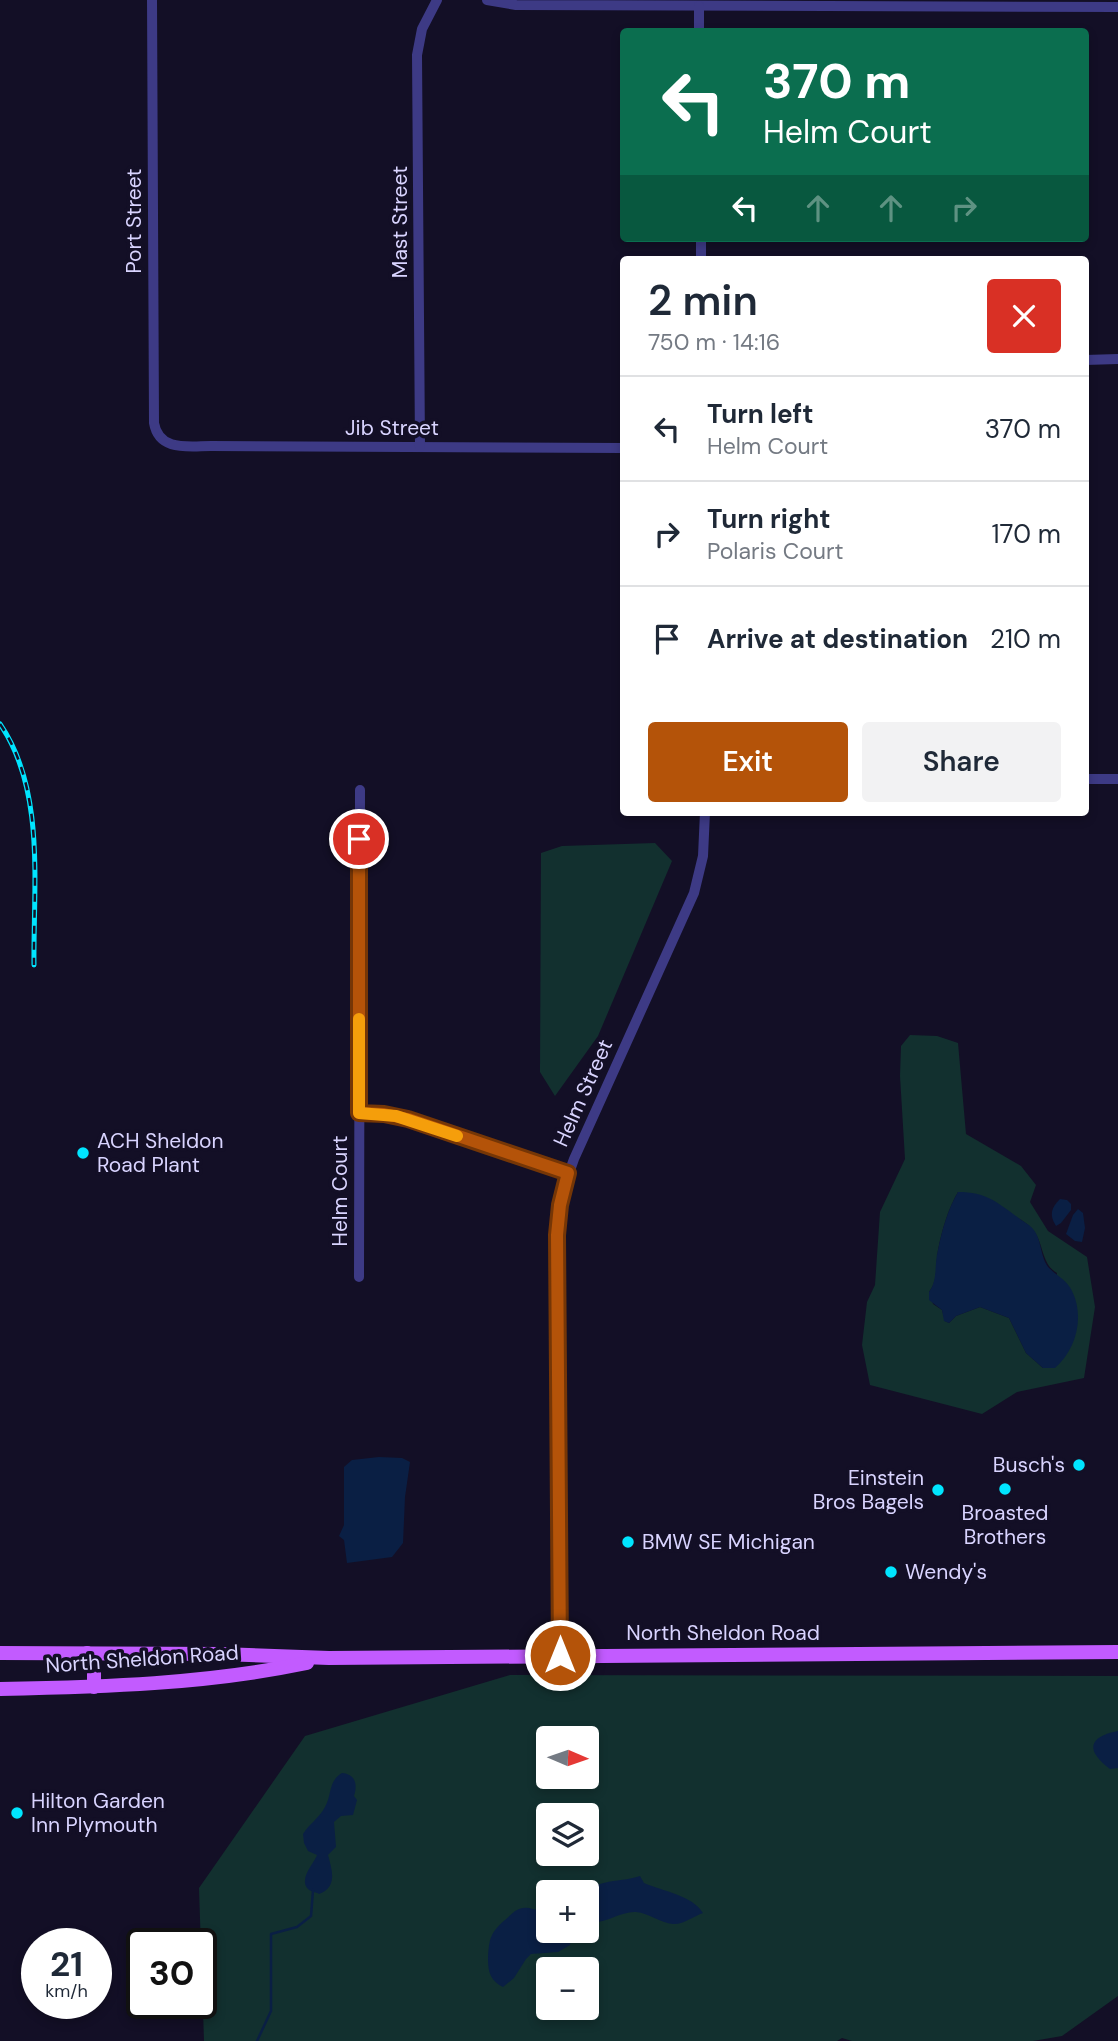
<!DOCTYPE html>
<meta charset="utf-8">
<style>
:root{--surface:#fff;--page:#f2f2f3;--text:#1f2937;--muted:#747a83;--line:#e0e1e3;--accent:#b45309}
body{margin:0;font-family:"DM Sans",sans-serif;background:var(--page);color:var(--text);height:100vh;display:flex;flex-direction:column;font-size:26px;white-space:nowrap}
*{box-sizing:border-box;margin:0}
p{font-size:23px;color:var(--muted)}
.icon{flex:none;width:38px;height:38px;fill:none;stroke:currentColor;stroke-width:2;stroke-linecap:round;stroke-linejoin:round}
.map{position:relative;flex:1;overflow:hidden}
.drawer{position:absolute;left:620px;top:256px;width:469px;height:560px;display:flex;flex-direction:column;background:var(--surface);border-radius:7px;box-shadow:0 4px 10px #0003}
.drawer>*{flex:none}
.banner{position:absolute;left:620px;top:28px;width:469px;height:214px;border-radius:7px;box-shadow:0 4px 10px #0003;background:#0b6e4f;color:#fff;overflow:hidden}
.needle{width:46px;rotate:92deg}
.buttons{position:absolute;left:536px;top:1726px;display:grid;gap:14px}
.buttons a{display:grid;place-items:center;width:63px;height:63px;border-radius:7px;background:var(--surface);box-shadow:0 4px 10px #0003;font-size:35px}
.speed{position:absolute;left:21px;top:1928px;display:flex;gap:14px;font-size:35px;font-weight:700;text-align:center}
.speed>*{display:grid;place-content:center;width:91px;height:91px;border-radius:50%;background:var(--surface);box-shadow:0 4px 10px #0003;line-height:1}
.speed small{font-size:18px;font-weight:400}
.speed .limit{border:4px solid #111;border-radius:10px;background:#fff;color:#111}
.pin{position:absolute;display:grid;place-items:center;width:60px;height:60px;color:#fff;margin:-30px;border:4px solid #fff;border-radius:50%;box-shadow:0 2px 7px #0007}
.me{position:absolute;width:77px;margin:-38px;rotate:0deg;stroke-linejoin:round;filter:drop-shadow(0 0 5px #0008)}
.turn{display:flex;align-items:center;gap:24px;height:147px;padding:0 28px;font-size:32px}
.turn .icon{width:91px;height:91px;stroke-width:2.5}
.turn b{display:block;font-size:49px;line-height:60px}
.lanes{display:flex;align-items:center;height:66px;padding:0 28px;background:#0003;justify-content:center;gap:35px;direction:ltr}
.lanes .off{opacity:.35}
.round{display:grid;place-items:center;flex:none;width:74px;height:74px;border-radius:7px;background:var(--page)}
.headline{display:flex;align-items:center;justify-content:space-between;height:119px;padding:0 28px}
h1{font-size:42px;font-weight:600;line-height:52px}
.button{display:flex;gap:14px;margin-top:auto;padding:14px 28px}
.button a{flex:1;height:80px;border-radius:7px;background:var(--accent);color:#fff;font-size:28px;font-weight:600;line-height:80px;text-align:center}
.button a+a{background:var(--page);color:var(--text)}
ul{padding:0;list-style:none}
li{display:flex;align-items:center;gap:21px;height:105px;padding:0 28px;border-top:2px solid var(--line)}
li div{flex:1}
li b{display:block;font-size:26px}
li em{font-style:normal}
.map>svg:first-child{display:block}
.green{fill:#12302f;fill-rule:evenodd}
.water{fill:#0a1f44}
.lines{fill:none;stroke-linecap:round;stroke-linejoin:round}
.stream{stroke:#0a1f44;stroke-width:2.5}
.minor{stroke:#3d3a85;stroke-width:10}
.major{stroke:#c25bff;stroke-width:14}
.rail-casing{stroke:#00e5ff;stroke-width:5}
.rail{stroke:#130f26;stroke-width:2.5;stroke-dasharray:8;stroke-linecap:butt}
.route-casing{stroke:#753606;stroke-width:18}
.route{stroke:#b45309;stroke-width:12}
.slow{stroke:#f59e0b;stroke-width:12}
.poi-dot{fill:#00e5ff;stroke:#130f26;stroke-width:2.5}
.labels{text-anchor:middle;stroke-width:7;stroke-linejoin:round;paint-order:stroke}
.street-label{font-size:21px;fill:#d9d4ff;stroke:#130f26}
.poi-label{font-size:21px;fill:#d9d4ff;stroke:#130f26;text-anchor:start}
</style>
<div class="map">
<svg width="1118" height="2041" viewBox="0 0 1118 2041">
<rect width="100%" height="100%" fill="#130f26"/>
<g class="green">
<polygon points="655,843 672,861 598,1036 555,1096 540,1072 541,853 562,846"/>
<path d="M910,1035L937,1036L958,1043L966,1134L1021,1166L1036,1185L1030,1202L1048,1231L1087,1257L1095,1307L1084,1378L1017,1392L982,1414L870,1385L862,1345L867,1302L875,1285L880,1212L905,1159L900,1076L901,1046ZM958,1192C977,1200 1021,1214 1033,1230C1044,1243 1041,1264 1057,1273L1043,1368L1026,1353L1009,1318L980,1307L956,1316L949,1323L945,1321L942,1310L933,1304L929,1292C939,1279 935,1265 938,1250C942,1230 948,1209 958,1192Z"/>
<path d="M510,1675L1118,1676V1996L1062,2036L1033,2041H852L842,2038L837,2041H204L199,1888L305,1736ZM548,1738H586V1776H548ZM548,1815H586V1853H548ZM548,1892H586V1930H548ZM548,1969H586V2007H548Z"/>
</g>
<g class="water">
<path d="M958,1192C987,1192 998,1203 1020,1219C1024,1222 1030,1225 1033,1229C1042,1239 1040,1258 1049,1268C1057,1276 1067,1280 1072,1291C1085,1317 1076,1350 1055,1368H1043L1026,1353L1009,1318L980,1307L956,1316L949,1323L944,1321L942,1310L929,1300V1292C938,1280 934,1265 938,1250C942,1230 948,1209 958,1192Z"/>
<path d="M1060,1199L1067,1200L1071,1204V1210L1061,1223L1056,1226C1049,1215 1051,1208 1060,1199Z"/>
<polygon points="1078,1209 1083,1213 1085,1228 1082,1242 1075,1241 1066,1234 1073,1215"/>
<polygon points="379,1457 402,1458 410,1462 405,1497 403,1543 392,1557 347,1563 344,1540 339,1536 344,1525 344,1467 352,1460"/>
<path d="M1118,1731V1768L1110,1769C1086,1751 1087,1737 1118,1731Z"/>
<path d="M342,1773C355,1774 358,1784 354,1796L357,1800L353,1815L341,1816L334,1822L336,1847L328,1855C332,1870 338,1887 319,1894C316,1892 311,1892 308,1889C298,1879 315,1862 317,1855L308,1851L304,1843L303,1834C309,1824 319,1818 325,1807C332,1795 328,1781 342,1773Z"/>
<path d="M640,1876L644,1883C662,1891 692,1895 703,1913C694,1916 683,1925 673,1924C660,1923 649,1913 636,1912C620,1911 604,1925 589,1922C586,1916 586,1911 586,1905C586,1876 618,1884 640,1876Z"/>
<path d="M545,1907H548V1930H566L571,1940L570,1945L558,1952L531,1954L526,1959L514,1978L503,1987C491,1981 488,1973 488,1959C489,1939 490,1933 505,1920C511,1915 515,1909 523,1908C533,1906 533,1913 545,1907Z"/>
</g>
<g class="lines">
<polyline class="stream" points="257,2041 271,2011 271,1934 297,1927 311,1916 313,1890"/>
<g class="minor">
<path d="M152,0L154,423C159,452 189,446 211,446L623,448"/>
<polyline points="487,0 516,5 1118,7"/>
<polyline points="699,6 699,32"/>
<polyline points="701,238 701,259"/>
<polyline points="1085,360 1118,359"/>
<polyline points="420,447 417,55 422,29 437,0"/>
<polyline points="1085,779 1118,779"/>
<polyline points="359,1113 384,1114 408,1119 568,1173"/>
<polyline points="359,1277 360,790"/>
<polyline points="560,1655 557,1235 564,1187 574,1159 694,893 703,856 705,812"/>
</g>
<g class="major">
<polyline points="0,1653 221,1654 329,1658 1118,1652"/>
<polyline points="87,1653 94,1667 94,1687"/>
<path d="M0,1689C103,1687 206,1684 307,1663"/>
</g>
<g class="rail-casing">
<path id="rail" d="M0,724C46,791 33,887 34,965"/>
</g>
<use href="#rail" class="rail"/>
</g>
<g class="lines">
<g class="route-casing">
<polyline id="route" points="359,839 359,1113 384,1114 408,1119 568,1173 560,1205 557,1235 560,1655"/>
</g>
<use href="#route" class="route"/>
<polyline class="slow" points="359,1019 359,1113 396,1116 457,1136"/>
</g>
<g class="poi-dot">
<circle cx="83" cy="1153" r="7"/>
<circle cx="1079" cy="1465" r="7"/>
<circle cx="1005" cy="1489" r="7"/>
<circle cx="938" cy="1490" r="7"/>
<circle cx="628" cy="1542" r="7"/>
<circle cx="891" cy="1572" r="7"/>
<circle cx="17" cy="1813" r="7"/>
</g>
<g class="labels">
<g class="street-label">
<text transform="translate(134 221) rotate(-90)" y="7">Port Street</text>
<text transform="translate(400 222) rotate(-90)" y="7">Mast Street</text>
<text x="392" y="435">Jib Street</text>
<text transform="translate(583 1093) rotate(-66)" y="7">Helm Street</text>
<text transform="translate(340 1191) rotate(-90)" y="7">Helm Court</text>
<text x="723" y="1640">North Sheldon Road</text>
<text transform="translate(142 1659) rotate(-4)" y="7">North Sheldon Road</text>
</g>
<g class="poi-label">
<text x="97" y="1148">ACH Sheldon<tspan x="97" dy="24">Road Plant</tspan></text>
<text x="1065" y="1472" text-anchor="end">Busch's</text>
<text x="924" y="1485" text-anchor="end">Einstein<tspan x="924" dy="24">Bros Bagels</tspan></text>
<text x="1005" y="1520" text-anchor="middle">Broasted<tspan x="1005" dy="24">Brothers</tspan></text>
<text x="642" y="1549">BMW SE Michigan</text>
<text x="905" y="1579">Wendy's</text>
<text x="31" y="1808">Hilton Garden<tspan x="31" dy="24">Inn Plymouth</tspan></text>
</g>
</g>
</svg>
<div class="buttons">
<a><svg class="needle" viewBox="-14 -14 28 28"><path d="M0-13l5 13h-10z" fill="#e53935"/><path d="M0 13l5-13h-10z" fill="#747a83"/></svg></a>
<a><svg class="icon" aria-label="layers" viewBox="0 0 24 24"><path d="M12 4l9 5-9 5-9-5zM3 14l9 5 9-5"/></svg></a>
<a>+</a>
<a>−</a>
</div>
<div class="speed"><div>21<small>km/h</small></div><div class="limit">30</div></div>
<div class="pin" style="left:359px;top:839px;background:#d93025"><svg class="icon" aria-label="arrive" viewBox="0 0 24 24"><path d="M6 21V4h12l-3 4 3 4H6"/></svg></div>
<svg class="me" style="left:560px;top:1655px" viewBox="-20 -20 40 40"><circle r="17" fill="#b45309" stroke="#fff" stroke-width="3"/><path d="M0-11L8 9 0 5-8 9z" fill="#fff"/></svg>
<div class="banner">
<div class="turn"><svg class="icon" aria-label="left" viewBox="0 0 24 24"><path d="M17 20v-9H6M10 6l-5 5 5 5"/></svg><div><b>370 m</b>Helm Court</div></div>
<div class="lanes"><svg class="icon" aria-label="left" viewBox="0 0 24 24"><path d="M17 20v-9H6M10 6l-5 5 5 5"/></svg><svg class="icon off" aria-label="ahead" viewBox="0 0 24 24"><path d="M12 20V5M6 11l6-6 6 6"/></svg><svg class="icon off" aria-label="ahead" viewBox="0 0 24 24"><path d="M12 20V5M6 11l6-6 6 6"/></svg><svg class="icon off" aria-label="right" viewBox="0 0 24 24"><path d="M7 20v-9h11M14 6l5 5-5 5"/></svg></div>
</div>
<section class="drawer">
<div class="headline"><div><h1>2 min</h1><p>750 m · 14:16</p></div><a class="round" style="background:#d93025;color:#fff"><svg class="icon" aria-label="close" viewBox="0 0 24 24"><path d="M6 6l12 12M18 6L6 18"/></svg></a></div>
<ul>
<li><svg class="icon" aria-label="left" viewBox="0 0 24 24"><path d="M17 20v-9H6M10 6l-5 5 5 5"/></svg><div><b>Turn left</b><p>Helm Court</p></div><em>370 m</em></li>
<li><svg class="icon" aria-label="right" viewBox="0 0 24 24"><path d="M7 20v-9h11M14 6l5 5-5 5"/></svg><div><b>Turn right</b><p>Polaris Court</p></div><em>170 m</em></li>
<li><svg class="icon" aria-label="arrive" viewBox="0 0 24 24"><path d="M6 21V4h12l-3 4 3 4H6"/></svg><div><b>Arrive at destination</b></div><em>210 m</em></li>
</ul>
<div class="button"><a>Exit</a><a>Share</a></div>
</section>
</div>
